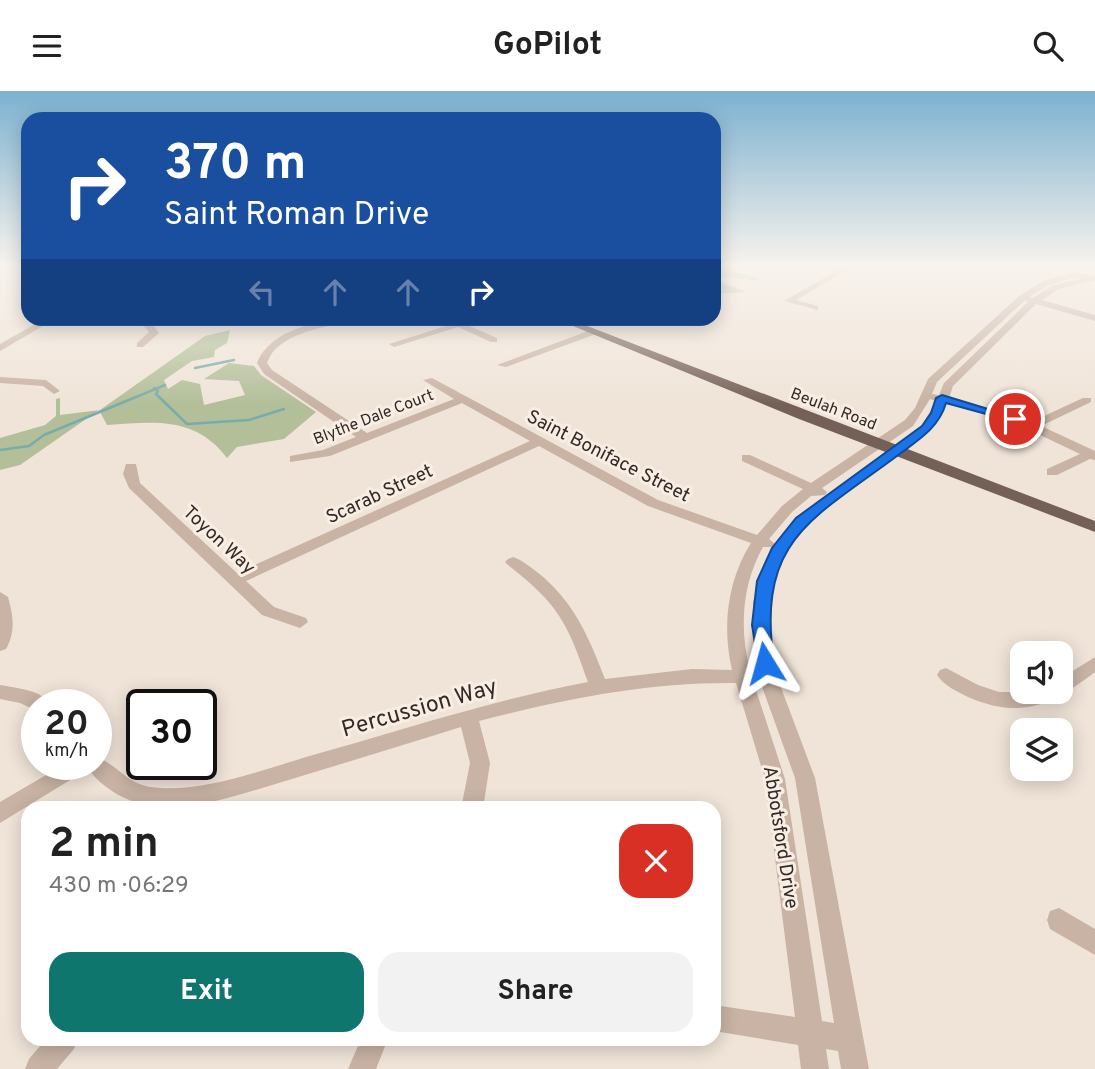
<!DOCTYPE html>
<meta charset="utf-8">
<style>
:root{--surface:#fff;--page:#f2f2f2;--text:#222;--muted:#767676;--accent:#0f766e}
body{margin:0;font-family:Overpass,sans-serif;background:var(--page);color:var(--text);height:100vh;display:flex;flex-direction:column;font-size:26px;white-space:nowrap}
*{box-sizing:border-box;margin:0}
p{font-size:23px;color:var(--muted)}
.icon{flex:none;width:38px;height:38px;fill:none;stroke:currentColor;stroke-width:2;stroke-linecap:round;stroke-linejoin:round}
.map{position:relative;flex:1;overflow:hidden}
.sheet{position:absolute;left:21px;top:710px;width:700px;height:245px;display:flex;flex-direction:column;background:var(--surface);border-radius:21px;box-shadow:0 4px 18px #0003}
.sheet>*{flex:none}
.hud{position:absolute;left:21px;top:21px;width:700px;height:214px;border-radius:21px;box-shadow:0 4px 18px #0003;background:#1a4fa0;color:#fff;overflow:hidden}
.fabs{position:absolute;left:1010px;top:550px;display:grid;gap:14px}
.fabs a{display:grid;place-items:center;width:63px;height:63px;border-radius:14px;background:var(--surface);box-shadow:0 4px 18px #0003;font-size:35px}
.speed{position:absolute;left:21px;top:598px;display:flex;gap:14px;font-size:35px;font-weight:700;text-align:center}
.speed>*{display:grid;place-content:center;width:91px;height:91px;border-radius:50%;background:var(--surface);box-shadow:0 4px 18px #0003;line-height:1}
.speed small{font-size:18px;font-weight:400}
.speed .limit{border:4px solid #111;border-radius:10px;background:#fff;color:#111}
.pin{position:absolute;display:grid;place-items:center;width:60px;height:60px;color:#fff;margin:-30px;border:4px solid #fff;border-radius:50%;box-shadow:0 2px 7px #0007}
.me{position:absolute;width:77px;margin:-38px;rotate:352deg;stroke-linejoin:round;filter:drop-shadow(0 0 5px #0008)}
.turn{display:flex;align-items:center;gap:24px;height:147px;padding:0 28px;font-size:32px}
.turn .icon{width:91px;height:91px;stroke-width:2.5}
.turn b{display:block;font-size:49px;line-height:60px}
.lanes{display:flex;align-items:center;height:66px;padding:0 28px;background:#0003;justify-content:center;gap:35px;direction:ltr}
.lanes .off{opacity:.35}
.round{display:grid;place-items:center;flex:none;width:74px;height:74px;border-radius:21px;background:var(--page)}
.head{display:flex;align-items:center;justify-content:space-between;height:119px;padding:0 28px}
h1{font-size:42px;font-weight:700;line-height:52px}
.button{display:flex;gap:14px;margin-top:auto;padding:14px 28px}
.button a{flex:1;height:80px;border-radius:21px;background:var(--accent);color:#fff;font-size:28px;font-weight:700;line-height:80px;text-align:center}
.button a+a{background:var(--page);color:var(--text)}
header{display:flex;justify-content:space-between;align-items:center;height:91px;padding:0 28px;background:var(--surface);font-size:32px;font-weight:700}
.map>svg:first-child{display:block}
.green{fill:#b3bf99}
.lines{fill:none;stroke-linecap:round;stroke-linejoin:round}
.stream{stroke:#78acac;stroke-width:2.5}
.minor{fill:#c8b3a4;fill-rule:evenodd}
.major{fill:#756057;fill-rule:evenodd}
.route{fill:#1a73e8;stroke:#114b97;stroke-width:2}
.labels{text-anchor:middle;stroke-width:6;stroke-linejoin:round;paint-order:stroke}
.far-street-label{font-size:16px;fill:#332926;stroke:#f8eee4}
.street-label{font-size:19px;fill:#332926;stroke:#f8eee4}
.near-street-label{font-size:23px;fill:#332926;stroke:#f8eee4}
</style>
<header><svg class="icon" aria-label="menu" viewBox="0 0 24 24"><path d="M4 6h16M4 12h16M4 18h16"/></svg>GoPilot<svg class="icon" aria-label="search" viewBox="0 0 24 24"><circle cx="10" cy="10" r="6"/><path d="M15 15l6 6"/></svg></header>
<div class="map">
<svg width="1095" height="978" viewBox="0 0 1095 978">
<rect width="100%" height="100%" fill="#f0e4d8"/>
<g class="green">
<path d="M714,176H740L728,178C739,185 751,181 762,190L725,186L716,189L746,201L714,203Z"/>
<path d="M230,239L227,252L215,259L214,266L192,270L164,289L168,298L182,289L200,293L204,314L245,304L239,290L204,288L229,272L254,275L261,284L316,321L284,348L237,356L227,367C195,325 155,331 107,334L99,319L20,374L0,379V347L45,334L56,325V308L60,307V324L100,319L205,245Z"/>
</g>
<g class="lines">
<g class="stream">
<polyline points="195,277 234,269"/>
<polyline points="154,297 158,300 156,303 187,333 249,329 284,318"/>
<polyline points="0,359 29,355 44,344 165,294"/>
</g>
<g class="minor">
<polygon points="843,176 853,176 796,209 818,215 818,219 784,210"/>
<path d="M1075,181L1095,185V189L1059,198L1042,209L1095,224V230L1036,213L953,295L949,307L1031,331L1083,307H1091V311L1041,335L1095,360V369L1090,368L1057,384H1047V378L1080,363L1011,330L946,313L930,340L806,433L780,472L769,511L771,558L777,586L815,687L869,978H841L838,960L826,958L829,978H801L798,954L714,940V914L795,926L765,688L736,592C648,591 564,608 479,630L490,672L483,718H461L470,672L461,636C402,654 342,673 282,691C244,702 202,718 162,716C133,715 106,701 88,678L0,732V711L63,674H96V666C117,673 127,693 151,696C198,703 260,680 306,666C400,640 492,609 588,591C567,531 559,514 508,474L505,471L508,468L513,466C522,469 529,475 537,481C573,509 589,546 605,588L692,578L732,579C722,536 727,490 751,452L648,415L539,355L246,490L274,516L306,527L308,531L300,537L262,524L129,397L123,383L126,373H136L140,392L237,482L530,350L462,312L330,365L290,371V365L323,359L356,346L264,283L257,272C269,239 320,228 351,228L350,230C323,237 277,242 267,272L272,279L367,342L454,308L423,289L432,287L658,409L757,444L782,415L803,398L742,370V364H750L811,392L905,329L915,317L928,288L1019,205L1043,190ZM1075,186L1084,187L1053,194L1033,207L1029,206L1049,194ZM1025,209L1028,211L944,292L939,304L932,303L937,291ZM930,308L936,310L922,334L796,427L767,469L753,511V558L758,579H750C739,538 742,493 763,456H773L775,453L769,448L792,421L811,405L825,404L827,401L822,397L913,335ZM754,593H761L795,687L834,932L822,930L785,688Z"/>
<polygon points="44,228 55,228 0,260 0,253"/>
<path d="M131,228C145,228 151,230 159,242L143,256H137V252L149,241L145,236Z"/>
<polygon points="468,228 480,228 467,234 497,247 497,251 491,251 458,236 394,256 389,253"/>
<polygon points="593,238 598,241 596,243 506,276 497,274"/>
<polygon points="0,286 46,289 60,300 54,303 43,295 0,292"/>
<path d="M0,501L8,506C13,525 16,540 6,558L0,560Z"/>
<path d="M1095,566V581C1052,614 1021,629 968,606C958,601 943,594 937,584L940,579L946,577L978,594L999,601L1060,600V588Z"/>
<path d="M0,594C16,597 43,599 51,614H37V620L20,612L0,608Z"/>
<polygon points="1059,817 1095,838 1095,864 1050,838 1047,829 1050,820"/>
<polygon points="46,948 77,948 74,958 57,978 25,978 29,968"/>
<polygon points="361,948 388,948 376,978 348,978"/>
</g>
<polygon class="major" points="556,228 569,228 1095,430 1095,441 799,328"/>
</g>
<linearGradient id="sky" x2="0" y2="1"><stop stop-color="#7bb1d0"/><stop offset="0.56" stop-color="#f8f3ed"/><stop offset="1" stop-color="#f8f3ed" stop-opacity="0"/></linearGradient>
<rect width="1095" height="313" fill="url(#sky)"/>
<path class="route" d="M942,304L1021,328L1015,331L946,312C939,336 920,348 901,362C812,429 756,447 774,572L765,579L759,577L752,534L757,490L772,457L796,427L922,335L931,322L936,307Z"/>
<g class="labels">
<g class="far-street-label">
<text transform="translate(834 317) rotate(21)" y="6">Beulah Road</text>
<text transform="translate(373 325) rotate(-21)" y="6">Blythe Dale Court</text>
</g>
<g class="street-label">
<text transform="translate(609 364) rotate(27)" y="7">Saint Boniface Street</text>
<text transform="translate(379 402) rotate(-25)" y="7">Scarab Street</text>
<text transform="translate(220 448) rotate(43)" y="7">Toyon Way</text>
<text transform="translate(782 746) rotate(81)" y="7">Abbotsford Drive</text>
</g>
<g class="near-street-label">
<text transform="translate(419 616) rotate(-16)" y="8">Percussion Way</text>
</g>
</g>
</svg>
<div class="fabs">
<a><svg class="icon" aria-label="sound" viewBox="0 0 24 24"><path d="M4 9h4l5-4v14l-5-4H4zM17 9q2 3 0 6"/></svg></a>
<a><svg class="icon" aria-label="layers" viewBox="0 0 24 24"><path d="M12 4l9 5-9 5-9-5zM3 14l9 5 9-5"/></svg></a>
</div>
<div class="speed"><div>20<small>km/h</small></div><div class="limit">30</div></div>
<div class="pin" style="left:1015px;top:328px;background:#d93025"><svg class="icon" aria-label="arrive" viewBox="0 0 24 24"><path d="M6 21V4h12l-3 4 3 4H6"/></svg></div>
<svg class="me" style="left:765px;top:572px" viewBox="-20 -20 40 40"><path d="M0-17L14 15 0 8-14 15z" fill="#1a73e8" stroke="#fff" stroke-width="4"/></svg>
<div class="hud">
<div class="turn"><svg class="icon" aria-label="right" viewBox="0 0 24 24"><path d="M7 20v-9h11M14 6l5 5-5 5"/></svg><div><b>370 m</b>Saint Roman Drive</div></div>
<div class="lanes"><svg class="icon off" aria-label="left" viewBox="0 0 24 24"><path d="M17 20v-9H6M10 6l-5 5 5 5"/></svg><svg class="icon off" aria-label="ahead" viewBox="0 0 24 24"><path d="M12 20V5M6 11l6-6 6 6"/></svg><svg class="icon off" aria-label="ahead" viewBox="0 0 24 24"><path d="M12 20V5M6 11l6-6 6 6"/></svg><svg class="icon" aria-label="right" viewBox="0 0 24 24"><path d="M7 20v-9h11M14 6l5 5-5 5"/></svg></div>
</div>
<section class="sheet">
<div class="head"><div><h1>2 min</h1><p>430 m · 06:29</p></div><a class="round" style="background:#d93025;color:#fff"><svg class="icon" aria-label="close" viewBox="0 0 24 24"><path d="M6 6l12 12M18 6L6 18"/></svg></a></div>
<div class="button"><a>Exit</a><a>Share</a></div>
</section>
</div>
